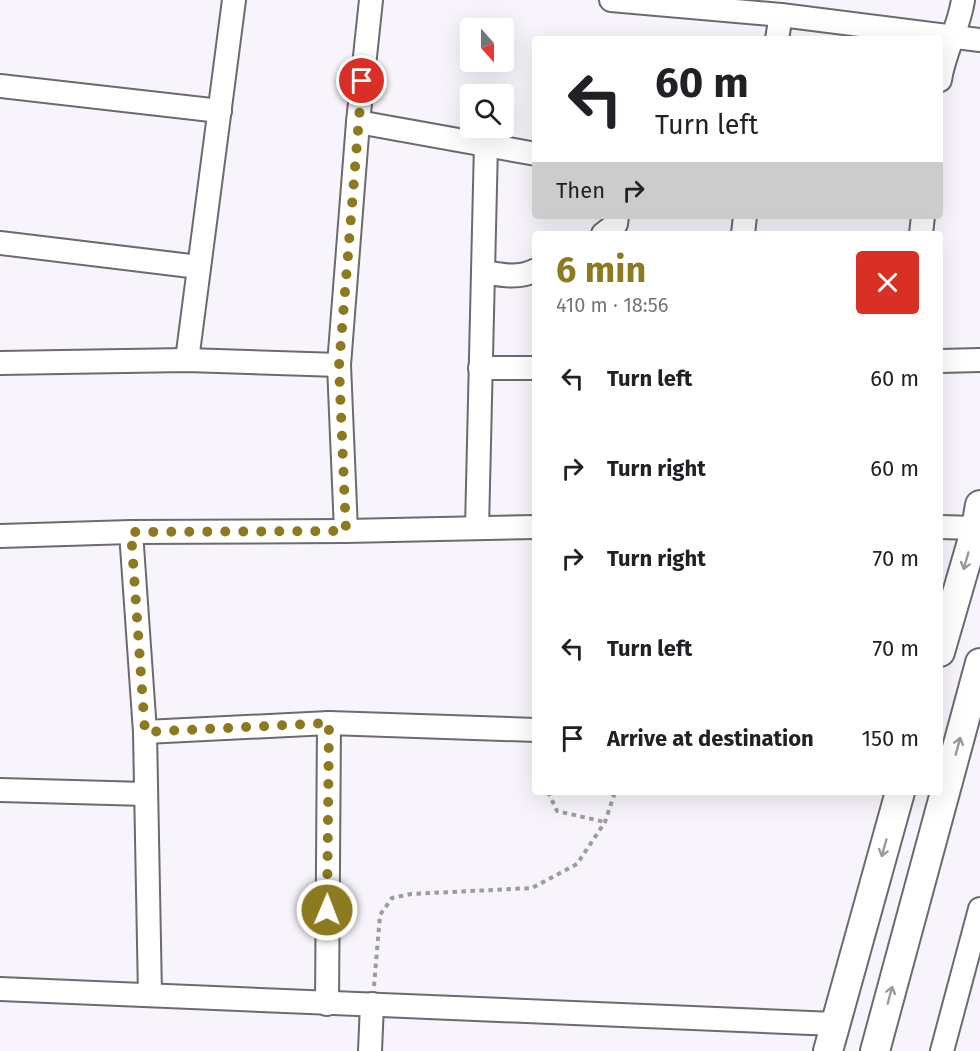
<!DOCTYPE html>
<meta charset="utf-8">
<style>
:root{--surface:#fff;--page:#f2f2f2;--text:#202124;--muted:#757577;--accent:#8d791e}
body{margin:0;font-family:"Fira Sans",sans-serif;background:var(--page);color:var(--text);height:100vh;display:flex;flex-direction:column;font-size:22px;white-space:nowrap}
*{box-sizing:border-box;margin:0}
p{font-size:20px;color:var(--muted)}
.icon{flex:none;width:33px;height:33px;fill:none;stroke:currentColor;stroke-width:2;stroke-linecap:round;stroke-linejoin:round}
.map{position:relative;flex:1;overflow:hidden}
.panel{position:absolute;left:532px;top:231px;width:411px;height:564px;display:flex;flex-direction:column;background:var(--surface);border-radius:6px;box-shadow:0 6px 24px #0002}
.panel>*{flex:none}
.banner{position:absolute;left:532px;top:36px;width:411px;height:183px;border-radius:6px;box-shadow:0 6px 24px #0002;background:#fff;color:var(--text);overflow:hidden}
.needle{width:39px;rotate:159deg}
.fabs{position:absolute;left:460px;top:18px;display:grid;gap:12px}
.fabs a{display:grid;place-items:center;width:54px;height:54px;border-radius:6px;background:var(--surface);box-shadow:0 6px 24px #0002;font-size:30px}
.pin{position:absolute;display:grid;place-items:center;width:51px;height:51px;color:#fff;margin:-26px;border:3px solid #fff;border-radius:50%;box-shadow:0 2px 6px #0007}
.me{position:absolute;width:66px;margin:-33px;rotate:1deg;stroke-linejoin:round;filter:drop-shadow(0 0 4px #0008)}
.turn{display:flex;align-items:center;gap:21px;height:126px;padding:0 24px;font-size:27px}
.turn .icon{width:78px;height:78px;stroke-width:2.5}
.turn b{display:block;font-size:42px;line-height:51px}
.then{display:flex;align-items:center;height:57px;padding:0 24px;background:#0003;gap:12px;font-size:22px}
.round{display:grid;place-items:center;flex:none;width:63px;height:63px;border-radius:6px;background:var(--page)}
.headline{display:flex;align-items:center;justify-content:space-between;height:102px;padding:0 24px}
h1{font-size:36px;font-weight:700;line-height:45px;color:var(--accent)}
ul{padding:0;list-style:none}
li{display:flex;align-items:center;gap:18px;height:90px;padding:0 24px}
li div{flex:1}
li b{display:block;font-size:22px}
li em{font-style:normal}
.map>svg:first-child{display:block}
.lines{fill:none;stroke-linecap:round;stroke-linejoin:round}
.minor-casing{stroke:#6c6a6f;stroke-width:26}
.major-casing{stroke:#6c6a6f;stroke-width:32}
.path{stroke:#9d9ba0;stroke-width:4;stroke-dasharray:4.5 4.5;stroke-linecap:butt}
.minor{stroke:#fff;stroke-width:22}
.major{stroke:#fff;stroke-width:28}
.oneway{stroke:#9a9a9b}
.route{stroke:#8d791e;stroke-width:10;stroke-dasharray:0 18}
</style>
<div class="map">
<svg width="980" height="1051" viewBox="0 0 980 1051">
<rect width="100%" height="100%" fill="#f7f4fb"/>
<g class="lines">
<g class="minor-casing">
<g id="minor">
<polyline points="611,0 781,15 980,40"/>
<polyline points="777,39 781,15"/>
<path d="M940,80C944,52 959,28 963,0"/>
<polyline points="0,86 220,111"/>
<polyline points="358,122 536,154"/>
<polyline points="603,234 616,224 617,216"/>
<polyline points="743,234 745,216"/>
<polyline points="921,234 923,216"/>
<polyline points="0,243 199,267"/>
<path d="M483,272C501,275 519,279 536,270"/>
<polyline points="187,360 234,0"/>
<polyline points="940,361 980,360"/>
<polyline points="0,363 187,360 339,365"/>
<polyline points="480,368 536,368"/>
<polyline points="940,527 976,528"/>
<polyline points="477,528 486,144"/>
<polyline points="346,531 339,365 358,122 371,0"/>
<polyline points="131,532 145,732 150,995"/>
<polyline points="0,536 131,532 346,531 536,527"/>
<polyline points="145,732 329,723 536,730"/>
<polyline points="0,790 146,794"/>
<polyline points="0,989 835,1024"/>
<polyline points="327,1004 329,723"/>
<polyline points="370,1051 372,1004"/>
<polyline points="942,1051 980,909"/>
</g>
</g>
<g class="major-casing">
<g id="major">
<polyline points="940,652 976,528 980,505"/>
<polyline points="828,1051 900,792"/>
<polyline points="875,1051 980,663"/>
</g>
</g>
<g class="path">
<polyline points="548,792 557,811 605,822"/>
<polyline points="374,986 380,915 392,898 411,894 532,888 577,864 605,822 615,792"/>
</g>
<use href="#minor" class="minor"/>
<use href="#major" class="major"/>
</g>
<defs><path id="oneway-shaft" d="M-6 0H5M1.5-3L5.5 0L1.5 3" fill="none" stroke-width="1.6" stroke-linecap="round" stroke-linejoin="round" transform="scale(1.5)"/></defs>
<g class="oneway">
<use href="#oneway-shaft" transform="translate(966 561) rotate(106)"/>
<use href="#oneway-shaft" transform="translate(958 746) rotate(-75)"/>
<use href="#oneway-shaft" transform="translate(884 848) rotate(106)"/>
<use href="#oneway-shaft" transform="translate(890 995) rotate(-75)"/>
</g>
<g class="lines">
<polyline class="route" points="327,910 329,723 145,732 131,532 346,531 339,366 362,81"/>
</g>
</svg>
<div class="fabs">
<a><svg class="needle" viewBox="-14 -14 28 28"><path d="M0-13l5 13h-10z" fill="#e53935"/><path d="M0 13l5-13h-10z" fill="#757577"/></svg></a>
<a><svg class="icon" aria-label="search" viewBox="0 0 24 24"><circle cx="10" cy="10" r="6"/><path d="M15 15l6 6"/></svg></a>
</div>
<div class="pin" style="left:362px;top:81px;background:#d93025"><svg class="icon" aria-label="arrive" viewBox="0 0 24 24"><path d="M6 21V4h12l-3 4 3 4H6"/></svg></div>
<svg class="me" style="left:327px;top:910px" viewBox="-20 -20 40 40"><circle r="17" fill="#8d791e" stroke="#fff" stroke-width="3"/><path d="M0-11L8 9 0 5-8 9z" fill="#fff"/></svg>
<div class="banner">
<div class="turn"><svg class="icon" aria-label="left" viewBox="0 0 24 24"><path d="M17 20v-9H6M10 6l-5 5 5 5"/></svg><div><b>60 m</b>Turn left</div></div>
<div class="then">Then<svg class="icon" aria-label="right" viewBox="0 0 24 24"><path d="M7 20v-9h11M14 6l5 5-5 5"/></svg></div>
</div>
<section class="panel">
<div class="headline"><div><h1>6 min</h1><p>410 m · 18:56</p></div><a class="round" style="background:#d93025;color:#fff"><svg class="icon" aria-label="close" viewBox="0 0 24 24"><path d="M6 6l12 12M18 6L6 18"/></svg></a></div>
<ul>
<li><svg class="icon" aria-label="left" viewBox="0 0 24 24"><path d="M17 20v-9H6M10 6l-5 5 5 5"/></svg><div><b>Turn left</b></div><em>60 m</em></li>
<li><svg class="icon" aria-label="right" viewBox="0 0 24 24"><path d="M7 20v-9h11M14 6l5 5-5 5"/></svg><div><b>Turn right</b></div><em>60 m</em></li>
<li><svg class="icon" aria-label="right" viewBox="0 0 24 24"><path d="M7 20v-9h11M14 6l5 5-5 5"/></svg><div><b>Turn right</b></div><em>70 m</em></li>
<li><svg class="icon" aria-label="left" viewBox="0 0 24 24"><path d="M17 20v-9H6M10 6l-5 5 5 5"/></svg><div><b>Turn left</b></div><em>70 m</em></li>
<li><svg class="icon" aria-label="arrive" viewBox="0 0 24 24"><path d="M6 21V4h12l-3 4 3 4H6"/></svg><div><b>Arrive at destination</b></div><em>150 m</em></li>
</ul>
</section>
</div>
